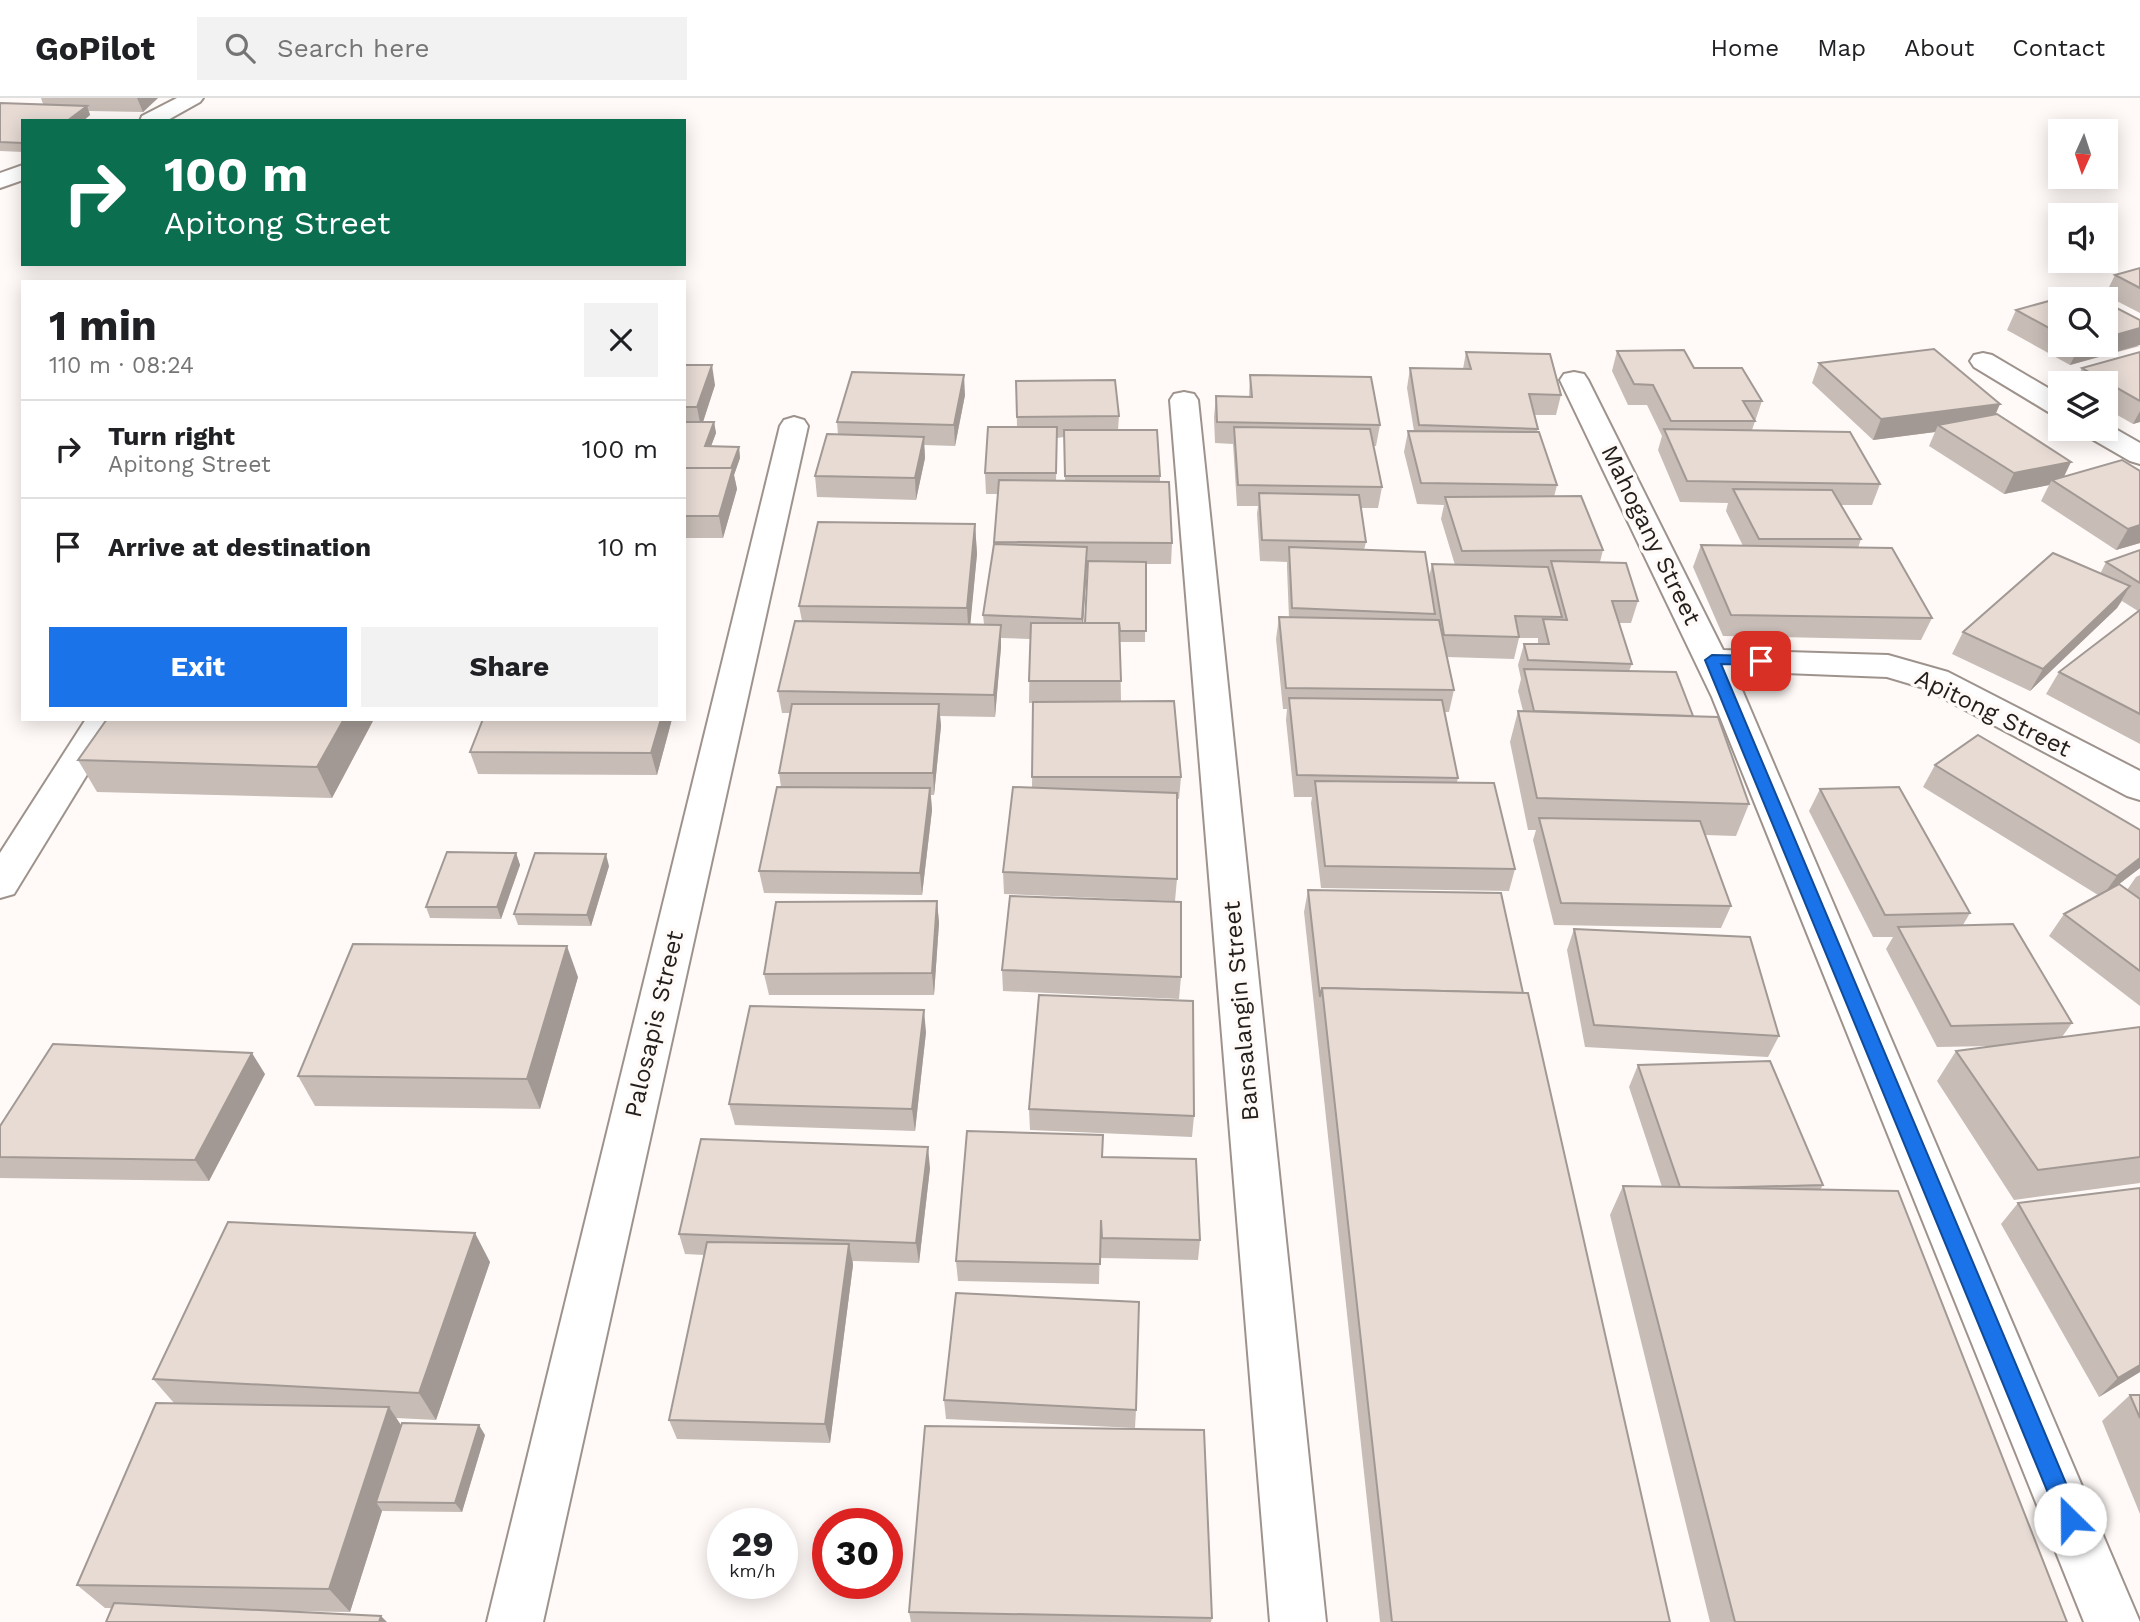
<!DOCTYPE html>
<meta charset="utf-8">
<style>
:root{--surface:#fff;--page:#f2f2f2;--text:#202124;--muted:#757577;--line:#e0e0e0;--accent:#1a73e8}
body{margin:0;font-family:"Work Sans",sans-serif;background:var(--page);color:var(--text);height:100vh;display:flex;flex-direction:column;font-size:26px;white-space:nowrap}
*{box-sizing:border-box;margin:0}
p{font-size:23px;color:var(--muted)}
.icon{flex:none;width:38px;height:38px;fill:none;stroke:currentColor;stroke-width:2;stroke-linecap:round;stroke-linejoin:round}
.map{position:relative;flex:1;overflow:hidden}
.sheet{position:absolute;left:21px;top:182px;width:665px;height:441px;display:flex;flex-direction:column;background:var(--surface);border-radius:0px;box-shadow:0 4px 18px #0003}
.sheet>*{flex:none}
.top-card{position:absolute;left:21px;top:21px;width:665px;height:147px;border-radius:0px;box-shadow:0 4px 18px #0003;background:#0b6e4f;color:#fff;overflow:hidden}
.needle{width:46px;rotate:183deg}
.tools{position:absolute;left:2048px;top:21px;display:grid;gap:14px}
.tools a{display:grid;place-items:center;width:70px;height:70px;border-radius:0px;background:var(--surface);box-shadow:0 4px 18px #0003;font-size:35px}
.speed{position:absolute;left:707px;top:1410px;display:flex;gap:14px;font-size:35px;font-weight:700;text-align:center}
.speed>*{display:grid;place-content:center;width:91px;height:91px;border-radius:50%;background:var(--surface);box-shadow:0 4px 18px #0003;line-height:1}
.speed small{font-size:18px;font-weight:400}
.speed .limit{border:10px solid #d22;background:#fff;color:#111}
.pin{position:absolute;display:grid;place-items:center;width:60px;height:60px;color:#fff;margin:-30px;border-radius:14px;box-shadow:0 4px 10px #0006}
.me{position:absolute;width:77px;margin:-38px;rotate:337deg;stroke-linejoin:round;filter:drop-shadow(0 0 5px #0008)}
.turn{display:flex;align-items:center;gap:24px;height:147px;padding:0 28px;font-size:32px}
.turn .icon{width:91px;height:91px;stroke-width:2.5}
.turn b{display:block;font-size:49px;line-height:60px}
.round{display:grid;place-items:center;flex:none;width:74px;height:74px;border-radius:0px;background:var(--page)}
.head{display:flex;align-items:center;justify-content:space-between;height:119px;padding:0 28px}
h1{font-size:42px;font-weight:700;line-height:52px}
.cta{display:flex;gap:14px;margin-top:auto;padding:14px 28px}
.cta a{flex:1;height:80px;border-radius:0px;background:var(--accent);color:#fff;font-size:28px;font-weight:700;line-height:80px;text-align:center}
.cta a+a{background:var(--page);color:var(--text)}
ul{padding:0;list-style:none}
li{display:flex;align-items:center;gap:21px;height:98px;padding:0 28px;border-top:2px solid var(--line)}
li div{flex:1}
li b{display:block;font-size:26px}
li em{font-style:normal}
header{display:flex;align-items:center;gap:42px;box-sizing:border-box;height:98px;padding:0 35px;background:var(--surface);border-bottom:2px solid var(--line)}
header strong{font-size:33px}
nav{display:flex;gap:38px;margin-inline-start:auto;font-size:24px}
.search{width:490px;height:63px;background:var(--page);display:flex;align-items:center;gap:18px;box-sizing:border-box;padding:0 24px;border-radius:0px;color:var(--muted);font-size:26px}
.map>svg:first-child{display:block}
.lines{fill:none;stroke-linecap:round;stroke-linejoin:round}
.minor-casing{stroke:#9e938c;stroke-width:4}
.minor{fill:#fff;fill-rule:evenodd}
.wall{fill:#c7bcb6;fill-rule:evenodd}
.shaded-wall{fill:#a29994}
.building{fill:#e7dbd4;stroke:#a29994;stroke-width:2}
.route{fill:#1a73e8;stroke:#114b97;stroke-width:2}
.labels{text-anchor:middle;stroke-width:7;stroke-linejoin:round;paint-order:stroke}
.street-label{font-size:24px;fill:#221e1b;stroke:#fffaf7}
</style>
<header>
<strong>GoPilot</strong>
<div class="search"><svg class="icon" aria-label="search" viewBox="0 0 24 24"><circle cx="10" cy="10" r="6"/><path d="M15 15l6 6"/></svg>Search here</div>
<nav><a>Home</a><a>Map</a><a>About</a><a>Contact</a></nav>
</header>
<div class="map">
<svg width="2140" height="1524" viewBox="0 0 2140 1524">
<rect width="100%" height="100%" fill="#fffaf7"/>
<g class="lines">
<g class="minor-casing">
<g id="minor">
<polygon points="177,0 203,0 200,4 166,23 140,23 142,18"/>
<polygon points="23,67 23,82 0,90 0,75"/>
<polygon points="1983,255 1992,257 2060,297 2060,317 2050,315 1974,269 1970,263 1974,257"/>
<polygon points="1574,274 1584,276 1588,282 1723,552 1888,557 1948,574 2140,673 2140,702 2127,698 1924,590 1887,579 1734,573 2140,1524 2084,1524 1712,599 1560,282 1564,276"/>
<polygon points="1184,294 1194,296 1198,302 1326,1524 1270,1524 1170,302 1174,296"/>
<polygon points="794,319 804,322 808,328 543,1524 487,1524 780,328 784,322"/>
<polygon points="2105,325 2140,345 2140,366 2130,363 2085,337 2081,331 2105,331"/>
<polygon points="86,621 121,621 14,796 0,800 0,755"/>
</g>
</g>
<use href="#minor" class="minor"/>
</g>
<g class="wall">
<polygon points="41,0 158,0 143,14 89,13 90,17 83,23 23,23 23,54 0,53 0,5 43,6"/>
<polygon points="2140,170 2140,215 2105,197 2115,177"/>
<polygon points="2060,201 2060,247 2140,248 2070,267 2007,232 2016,212"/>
<polygon points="1617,253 1694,270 1762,303 1752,332 1880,386 1872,407 1841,407 1861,441 1858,450 1932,520 1921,542 1723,538 1693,469 1701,447 1743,448 1726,413 1728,405 1680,404 1658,352 1662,338 1647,307 1628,307 1612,273"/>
<polygon points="1466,254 1561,297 1556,317 1534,317 1538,331 1537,334 1557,387 1554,399 1603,452 1600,464 1638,503 1631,525 1619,525 1632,566 1629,573 1693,618 1749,706 1736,738 1705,737 1731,808 1721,830 1554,827 1533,742 1536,732 1528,732 1510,644 1518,613 1523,613 1518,593 1521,581 1518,567 1524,546 1538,546 1538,540 1519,540 1514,561 1447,559 1454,592 1449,614 1445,614 1458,680 1457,684 1515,771 1509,793 1321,790 1311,705 1312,699 1294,699 1286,622 1287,611 1283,611 1276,541 1279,519 1289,520 1287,470 1287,464 1260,463 1257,416 1258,408 1237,408 1233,346 1215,345 1214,319 1216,298 1249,299 1250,277 1380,327 1376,348 1373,348 1382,389 1378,410 1360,410 1366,444 1364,452 1429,479 1432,466 1455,467 1441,421 1444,407 1417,406 1404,354 1408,333 1414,333 1407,290 1410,270 1463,271"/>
<polygon points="2140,254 2140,324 2133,326 2105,310 2105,285 2075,285 2082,270"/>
<polygon points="1819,265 1996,316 2064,379 2140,373 2140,445 2116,452 2041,403 2049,387 2004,396 1929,348 1935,334 1873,342 1812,285"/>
<polygon points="684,267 715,287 703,324 714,324 716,335 711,348 739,349 740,360 734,377 737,391 723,440 684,440"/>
<path d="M1016,283L1119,318L1118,332L1160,378V384L1172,445L1171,466H1146L1145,544H1120L1121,603L1181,679L1179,701H1177V781L1175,803L1004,796L1003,774L1032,690L1033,605H1029L1030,541L1001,540V549L995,619L940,618L941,628L934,697H931L932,712L922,797L764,795L759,773L781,689L779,675L790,615H782L778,593L802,523L799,508L975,426L977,456L970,526H984L983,517L994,446L998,396H986L985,375L1017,329ZM1064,339L1065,383H1056L1057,340ZM1087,466L1085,525H1083Z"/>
<polygon points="965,297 955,348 924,347 925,360 916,402 817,399 815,378 838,337 837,324"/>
<polygon points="2140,452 2140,646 2046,596 2059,574 2138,513 2122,503 2117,510 2030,593 1952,556 1963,534 2100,476 2106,464"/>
<polygon points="107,621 374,621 332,700 97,694 78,662"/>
<polygon points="672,621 657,677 478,676 470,654"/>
<polygon points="1935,667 2140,732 2140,770 2119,786 2127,792 2136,779 2140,777 2140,908 2049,838 2064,816 2098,797 1923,689"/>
<polygon points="1820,691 1970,815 1963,827 2072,925 2062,939 2140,929 2140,1085 2014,1102 1937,983 1956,953 1992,948 1937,949 1886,851 1893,839 1873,839 1809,713"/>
<polygon points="516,755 520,767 501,821 430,820 426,809"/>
<polygon points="609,768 591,828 518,827 514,816"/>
<polygon points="1308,792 1523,895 1670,1524 1380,1524 1304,814"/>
<polygon points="937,803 939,825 934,897 769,897 764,876"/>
<polygon points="1574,831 1779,938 1768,959 1585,949 1567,852"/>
<polygon points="1002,872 1181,879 1179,901 1003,893"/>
<polygon points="578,879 540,1011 315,1008 298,978"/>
<polygon points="926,934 915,1033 735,1027 729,1006"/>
<polygon points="1638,967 1823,1087 1820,1092 2067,1524 1710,1524 1610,1117 1623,1088 1662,1089 1629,989"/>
<polygon points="265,976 209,1083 0,1080 0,1028"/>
<polygon points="1029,1011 1194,1018 1192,1039 1030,1032"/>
<polygon points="1102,1059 1200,1142 1198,1162 1101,1160 1100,1142 1099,1186 958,1183 956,1163"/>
<polygon points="930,1070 919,1165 853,1163 853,1167 830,1345 677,1341 669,1322 704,1157 685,1156 679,1136"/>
<polygon points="2018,1105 2140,1274 2099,1299 2001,1126"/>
<polygon points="490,1164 436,1322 396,1320 401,1328 485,1337 462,1414 382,1413 350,1514 105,1510 77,1487 174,1305 153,1281"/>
<polygon points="2130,1297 2140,1297 2140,1416 2102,1323"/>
<polygon points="944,1302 1136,1312 1135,1330 946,1321"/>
<polygon points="909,1514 1212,1520 1211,1524 911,1524"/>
</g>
<g class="shaded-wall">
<polygon points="137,0 158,0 143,14"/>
<polygon points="87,8 90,17 83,23 67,23"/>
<polygon points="2140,230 2140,247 2070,267 2080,247 2105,247 2105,240"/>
<polygon points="712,267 715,287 701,330 697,309"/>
<polygon points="964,277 965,297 955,348 954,327"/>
<polygon points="2000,306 1991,327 1938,327 1935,334 1873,342 1881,321"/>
<polygon points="2140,313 2140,324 2133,326"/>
<polygon points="714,324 716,335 707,359 705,348"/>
<polygon points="924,339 925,360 916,402 915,380"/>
<polygon points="739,349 740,360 734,377 737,391 723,440 719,418 730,373"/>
<polygon points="2071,364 2061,385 2052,382 2049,387 2004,396 2014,375"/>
<polygon points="975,426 977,456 969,541 967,510"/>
<polygon points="2140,427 2140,445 2116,452 2128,431"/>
<polygon points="1087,449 1087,470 1082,542 1082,521"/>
<polygon points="2130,488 2117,510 2030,593 2043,571"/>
<polygon points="1001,527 1001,549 995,619 994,597"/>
<polygon points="939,606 941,628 934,697 933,675"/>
<polygon points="344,621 374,621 332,700 317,669"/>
<polygon points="661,621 672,621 657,677 651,655"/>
<polygon points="930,690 932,712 922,797 920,775"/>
<polygon points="516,755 520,767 501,821 497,809"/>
<polygon points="606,756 609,768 591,828 587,817"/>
<polygon points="2140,760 2140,770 2101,800 2117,778"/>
<polygon points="937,803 939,825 934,897 932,875"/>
<polygon points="567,848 578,879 540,1011 527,981"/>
<polygon points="924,912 926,934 915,1033 912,1011"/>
<polygon points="252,955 265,976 209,1083 195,1062"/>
<polygon points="928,1049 930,1070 919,1165 916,1145"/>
<polygon points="475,1135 490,1164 436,1322 419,1295"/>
<polygon points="849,1146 853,1167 830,1345 825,1326"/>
<polygon points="2140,1267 2140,1274 2099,1299 2118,1280"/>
<polygon points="389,1309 407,1336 376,1404 382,1413 350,1514 329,1491"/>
<polygon points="479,1327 485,1337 462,1414 455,1405"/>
<polygon points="381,1518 387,1524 379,1524"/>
</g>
<g class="building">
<polygon points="0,5 87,8 67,23 23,23 23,45 0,44"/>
<polygon points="2140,170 2140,190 2115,177"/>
<polygon points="2085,193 2100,201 2060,201 2060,236 2016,212"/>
<polygon points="2105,204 2140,222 2140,230 2105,240"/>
<polygon points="1934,251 2000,306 1881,321 1819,265"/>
<polygon points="1684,252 1694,270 1742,270 1762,303 1743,303 1755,323 1671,323 1653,287 1634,286 1617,253"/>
<polygon points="1466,254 1550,256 1561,297 1529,296 1538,331 1419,327 1410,270 1471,271"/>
<polygon points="2140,254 2140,303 2082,270"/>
<polygon points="684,267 712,267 697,309 684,309"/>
<polygon points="852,274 964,277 954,327 837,324"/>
<polygon points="1250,277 1371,279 1380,327 1217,324 1216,298 1252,299"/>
<polygon points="1115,282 1119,318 1017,319 1016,283"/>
<polygon points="1997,316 2071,364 2014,375 1938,327"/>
<polygon points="684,324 714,324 705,348 739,349 731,370 684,370"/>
<polygon points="988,329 1057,329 1056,375 985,375"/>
<polygon points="1234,329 1370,331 1382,389 1238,387"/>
<polygon points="1664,331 1850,334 1880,386 1687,383"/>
<polygon points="1064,332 1157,332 1160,378 1065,378"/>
<polygon points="1408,333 1539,334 1557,387 1421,385"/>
<polygon points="827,336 924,339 915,380 815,378"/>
<polygon points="2122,362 2140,373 2140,427 2128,431 2052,382"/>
<polygon points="684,370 733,370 719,418 684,418"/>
<polygon points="999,382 1169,384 1172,445 994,444"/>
<polygon points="1733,391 1832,392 1861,441 1759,441"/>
<polygon points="1259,395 1359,397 1366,444 1262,442"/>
<polygon points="1581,398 1603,452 1462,453 1445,399"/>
<polygon points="818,424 975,426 967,510 799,508"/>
<polygon points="994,446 1087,449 1082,521 983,517"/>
<polygon points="1701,447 1892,450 1932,520 1731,517"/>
<polygon points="1289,449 1425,454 1435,516 1292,510"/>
<polygon points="2140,452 2140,485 2106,464"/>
<polygon points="2053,455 2130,488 2043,571 1963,534"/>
<polygon points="1088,463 1146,464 1146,533 1120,533 1119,525 1085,525"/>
<polygon points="1551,463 1626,465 1638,503 1612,503 1632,566 1528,562 1524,546 1549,546 1543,521 1567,522"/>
<polygon points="1432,466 1548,469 1562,519 1515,518 1519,539 1444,537"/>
<polygon points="2140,512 2140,616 2059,574"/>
<polygon points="1279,519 1439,522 1454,592 1286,590"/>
<polygon points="795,523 1001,527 994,597 778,593"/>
<polygon points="1031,525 1119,525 1121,583 1029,583"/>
<polygon points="1524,571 1676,574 1693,618 1534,613"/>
<polygon points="1289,600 1442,602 1458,680 1297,677"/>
<polygon points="1174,603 1181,679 1032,679 1033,604"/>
<polygon points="792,606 939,606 933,675 779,675"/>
<polygon points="1518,613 1718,619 1749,706 1537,700"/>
<polygon points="107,621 344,621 317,669 78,662"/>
<polygon points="483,621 661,621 651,655 470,654"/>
<polygon points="1978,637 2140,732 2140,760 2117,778 1935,667"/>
<polygon points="1315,683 1494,685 1515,771 1325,768"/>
<polygon points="777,689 930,690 920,775 759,773"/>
<polygon points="1013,689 1177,695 1177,781 1003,774"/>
<polygon points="1899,689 1970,815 1885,817 1820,691"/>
<polygon points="1539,720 1700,723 1731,808 1561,805"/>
<polygon points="447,754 516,755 497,809 426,809"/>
<polygon points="535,755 606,756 587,817 514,816"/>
<polygon points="2119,786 2140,801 2140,873 2064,816"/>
<polygon points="1308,792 1501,795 1523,895 1322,890 1320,899"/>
<polygon points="1010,798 1181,804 1181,879 1002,872"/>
<polygon points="937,803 932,875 764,876 776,804"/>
<polygon points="2013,826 2072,925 1951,928 1898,829"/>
<polygon points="1574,831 1750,839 1779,938 1594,927"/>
<polygon points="353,846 567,848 527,981 298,978"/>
<polygon points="1322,890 1528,895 1670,1524 1392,1524"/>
<polygon points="1039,897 1193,903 1194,1018 1029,1011"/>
<polygon points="750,908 924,912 912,1011 729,1006"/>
<polygon points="2140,929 2140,1059 2038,1072 1956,953"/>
<polygon points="53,946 252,955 195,1062 0,1059 0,1028"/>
<polygon points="1770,963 1823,1087 1705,1090 1680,1089 1638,967"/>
<polygon points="967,1033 1103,1037 1102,1059 1196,1061 1200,1142 1102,1140 1101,1122 1100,1166 956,1163"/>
<polygon points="701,1041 928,1049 916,1145 679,1136"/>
<polygon points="1623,1088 1898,1093 2067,1524 1735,1524"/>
<polygon points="2140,1090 2140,1267 2118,1280 2018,1105"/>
<polygon points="228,1124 475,1135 419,1295 153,1281"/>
<polygon points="707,1144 849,1146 825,1326 669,1322"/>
<polygon points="956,1195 1139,1204 1136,1312 944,1302"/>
<polygon points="2130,1297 2140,1297 2140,1320"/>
<polygon points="156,1305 389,1309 329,1491 77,1487"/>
<polygon points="402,1325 479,1327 455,1405 376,1404"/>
<polygon points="925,1328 1204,1332 1212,1520 909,1514"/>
<polygon points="114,1505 381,1518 379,1524 106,1524"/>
</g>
<polygon class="route" points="1712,557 1761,558 1768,563 1761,567 1721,566 2081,1421 2078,1429 2070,1432 2062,1429 1705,562"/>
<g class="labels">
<g class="street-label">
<text transform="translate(1651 437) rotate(64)" y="8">Mahogany Street</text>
<text transform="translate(1993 615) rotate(26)" y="8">Apitong Street</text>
<text transform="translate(1241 913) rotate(-95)" y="8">Bansalangin Street</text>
<text transform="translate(654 926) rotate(-77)" y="8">Palosapis Street</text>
</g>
</g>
</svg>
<div class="tools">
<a><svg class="needle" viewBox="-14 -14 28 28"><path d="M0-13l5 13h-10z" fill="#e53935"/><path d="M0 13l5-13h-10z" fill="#757577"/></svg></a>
<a><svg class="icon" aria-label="sound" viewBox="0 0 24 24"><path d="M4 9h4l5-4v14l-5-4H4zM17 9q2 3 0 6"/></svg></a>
<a><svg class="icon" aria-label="search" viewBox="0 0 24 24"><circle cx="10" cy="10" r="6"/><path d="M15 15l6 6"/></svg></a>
<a><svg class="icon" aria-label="layers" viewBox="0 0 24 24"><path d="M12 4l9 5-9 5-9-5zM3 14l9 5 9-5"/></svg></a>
</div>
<div class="speed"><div>29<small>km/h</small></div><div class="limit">30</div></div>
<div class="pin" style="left:1761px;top:563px;background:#d93025"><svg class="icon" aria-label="arrive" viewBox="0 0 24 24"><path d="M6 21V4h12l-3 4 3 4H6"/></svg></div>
<svg class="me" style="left:2070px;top:1421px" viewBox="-20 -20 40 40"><circle r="19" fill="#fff"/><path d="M0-13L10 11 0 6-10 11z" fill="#1a73e8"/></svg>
<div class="top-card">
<div class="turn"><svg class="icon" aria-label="right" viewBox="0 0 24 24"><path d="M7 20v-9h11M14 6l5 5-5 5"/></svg><div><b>100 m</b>Apitong Street</div></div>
</div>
<section class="sheet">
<div class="head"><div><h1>1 min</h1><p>110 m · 08:24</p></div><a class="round"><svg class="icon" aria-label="close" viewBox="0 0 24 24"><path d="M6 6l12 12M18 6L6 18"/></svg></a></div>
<ul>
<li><svg class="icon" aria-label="right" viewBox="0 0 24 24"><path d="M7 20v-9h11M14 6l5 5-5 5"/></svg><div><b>Turn right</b><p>Apitong Street</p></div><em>100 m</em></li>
<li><svg class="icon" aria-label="arrive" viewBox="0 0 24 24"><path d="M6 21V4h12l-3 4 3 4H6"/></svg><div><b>Arrive at destination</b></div><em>10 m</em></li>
</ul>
<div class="cta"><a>Exit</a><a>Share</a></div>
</section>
</div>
